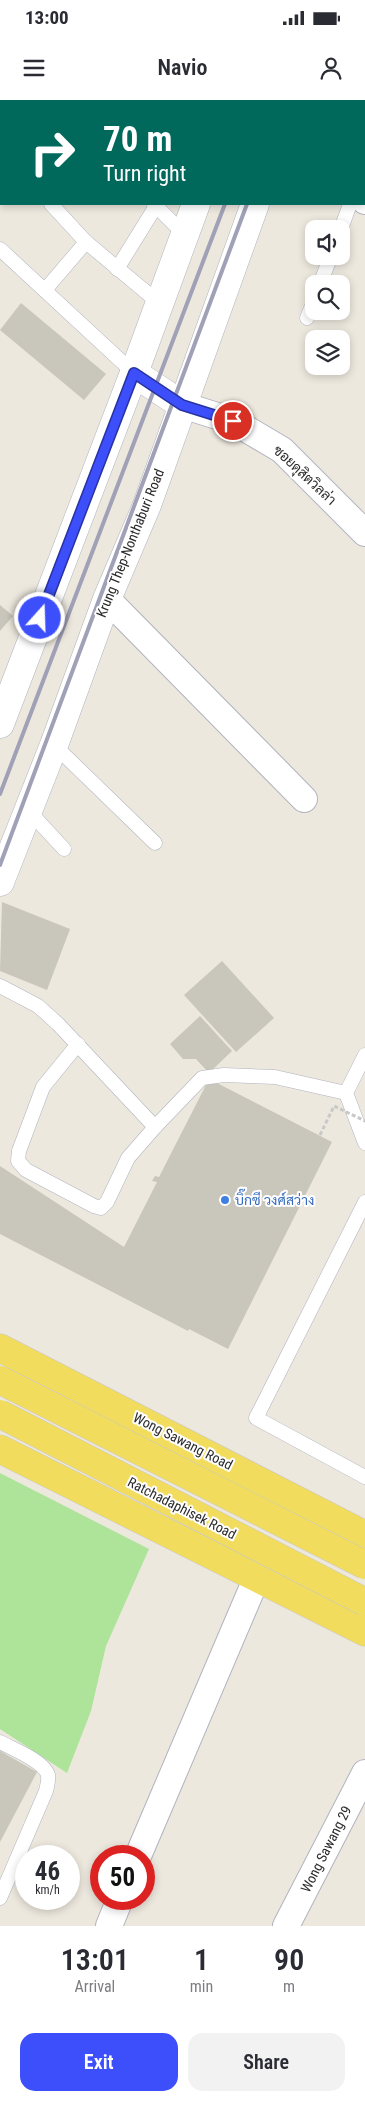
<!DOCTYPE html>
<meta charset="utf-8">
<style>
:root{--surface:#fff;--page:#f2f2f3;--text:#2b2b33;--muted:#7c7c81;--accent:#3d4ffb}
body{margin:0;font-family:"Roboto Condensed",Sarabun,sans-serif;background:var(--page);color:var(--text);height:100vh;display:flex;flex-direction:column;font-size:19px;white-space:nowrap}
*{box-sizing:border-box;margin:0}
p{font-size:16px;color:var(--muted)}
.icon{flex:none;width:28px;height:28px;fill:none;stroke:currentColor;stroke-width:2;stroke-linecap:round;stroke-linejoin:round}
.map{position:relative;height:1826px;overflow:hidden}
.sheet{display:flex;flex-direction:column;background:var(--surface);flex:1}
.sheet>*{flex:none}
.hud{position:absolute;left:0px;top:0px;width:365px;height:105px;box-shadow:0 2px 8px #0003;background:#00695c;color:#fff;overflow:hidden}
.controls{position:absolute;left:305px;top:120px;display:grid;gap:10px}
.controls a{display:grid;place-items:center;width:45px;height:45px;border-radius:10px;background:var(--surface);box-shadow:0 2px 8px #0003;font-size:25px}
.speed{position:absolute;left:15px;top:1745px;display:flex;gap:10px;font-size:25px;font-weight:700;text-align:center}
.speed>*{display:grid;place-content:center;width:65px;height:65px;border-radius:50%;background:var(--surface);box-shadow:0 2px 8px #0003;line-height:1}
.speed small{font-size:12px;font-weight:400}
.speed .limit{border:8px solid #d22;background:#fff;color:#111}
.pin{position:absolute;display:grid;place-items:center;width:42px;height:42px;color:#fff;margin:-21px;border:2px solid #fff;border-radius:50%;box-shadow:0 1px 5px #0007}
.me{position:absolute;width:55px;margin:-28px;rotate:20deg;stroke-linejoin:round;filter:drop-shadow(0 0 4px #0008)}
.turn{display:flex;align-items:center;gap:18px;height:105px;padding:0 20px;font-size:22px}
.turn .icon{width:65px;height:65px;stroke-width:2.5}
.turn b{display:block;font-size:35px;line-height:42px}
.eta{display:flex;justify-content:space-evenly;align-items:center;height:85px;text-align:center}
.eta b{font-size:30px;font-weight:600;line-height:35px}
.action{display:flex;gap:10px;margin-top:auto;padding:10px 20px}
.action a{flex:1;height:58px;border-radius:15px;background:var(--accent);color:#fff;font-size:20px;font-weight:600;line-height:58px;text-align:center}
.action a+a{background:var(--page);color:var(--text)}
.status{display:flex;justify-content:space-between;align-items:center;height:35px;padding:0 25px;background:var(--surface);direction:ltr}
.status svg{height:14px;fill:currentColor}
header{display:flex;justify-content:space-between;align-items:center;height:65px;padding:0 20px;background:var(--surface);font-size:22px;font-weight:600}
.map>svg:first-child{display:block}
.green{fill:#ade49a}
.building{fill:#c9c6bc}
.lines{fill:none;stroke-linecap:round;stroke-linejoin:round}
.lane-casing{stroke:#b1b3bf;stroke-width:15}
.street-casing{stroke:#b1b3bf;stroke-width:28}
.secondary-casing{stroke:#b1b3bf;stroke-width:29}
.primary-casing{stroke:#c8c8c8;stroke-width:29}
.lane{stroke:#fff;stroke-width:14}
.street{stroke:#fff;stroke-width:26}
.secondary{stroke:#fff;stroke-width:28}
.primary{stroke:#f2dc5e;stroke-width:28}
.rail{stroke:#a0a1b6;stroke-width:4}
.primary-bridge-casing{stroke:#c8c8c8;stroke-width:29;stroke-linecap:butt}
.path-bridge{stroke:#c8c8c8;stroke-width:3;stroke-dasharray:4 2.5;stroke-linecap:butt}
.primary-bridge{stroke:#f2dc5e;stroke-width:28}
.route-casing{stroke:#2833a3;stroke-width:12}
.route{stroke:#3d4ffb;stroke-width:9}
.shop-dot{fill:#3f7fe0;stroke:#fff;stroke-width:2}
.labels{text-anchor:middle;stroke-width:4;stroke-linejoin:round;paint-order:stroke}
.street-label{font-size:14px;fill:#2b2b2b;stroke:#fff}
.shop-label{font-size:14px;fill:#366cbe;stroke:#fff;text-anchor:start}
</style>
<div class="status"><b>13:00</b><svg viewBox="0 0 49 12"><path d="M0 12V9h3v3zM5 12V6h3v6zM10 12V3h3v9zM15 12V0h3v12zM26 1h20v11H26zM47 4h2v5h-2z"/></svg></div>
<header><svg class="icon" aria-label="menu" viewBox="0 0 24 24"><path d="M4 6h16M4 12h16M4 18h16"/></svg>Navio<svg class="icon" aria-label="person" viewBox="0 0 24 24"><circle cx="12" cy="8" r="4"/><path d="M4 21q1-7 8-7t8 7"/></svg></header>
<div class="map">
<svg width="365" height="1826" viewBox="0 0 365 1826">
<rect width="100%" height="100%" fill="#ede8de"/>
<polygon class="green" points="0,1373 149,1449 106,1546 91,1611 67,1673 0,1629"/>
<g class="building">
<polygon points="21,203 106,274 84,300 0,230"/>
<polygon points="0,505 13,516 0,531"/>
<polygon points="2,802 70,829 47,890 0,871"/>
<polygon points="222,861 274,918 236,952 184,895"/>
<polygon points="200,916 232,951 209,973 196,959 183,959 170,944"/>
<polygon points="209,979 332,1042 228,1249 189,1229 188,1231 0,1134 0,1066 124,1147 157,1082 152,1081 155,1076 159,1077"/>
<polygon points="0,1651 37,1672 0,1742"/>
</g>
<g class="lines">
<g class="lane-casing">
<g id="lane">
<polyline points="154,104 184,134"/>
<polyline points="341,129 350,104"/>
<polyline points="86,142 158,202"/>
<polyline points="0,149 134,273"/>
<polyline points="117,169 156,106"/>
<polyline points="320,184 331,156"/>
<polyline points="45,190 86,142 51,104"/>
<polyline points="307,218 314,201"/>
<polyline points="54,645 155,743"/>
<polyline points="28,710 64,749"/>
<polyline points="0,886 38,906 58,924 155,1027 202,978 224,975 275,977 346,993"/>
<polyline points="78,944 43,987 19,1051 18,1061 26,1070 94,1106 101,1108 107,1102 128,1058 155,1027"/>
<polyline points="365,955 346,993 365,1043"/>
<polyline points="365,1102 256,1318 365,1377"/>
<path d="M0,1642C13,1649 44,1661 48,1675C49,1681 47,1686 46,1691L0,1798"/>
</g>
</g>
<g class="street-casing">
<g id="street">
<polyline points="364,100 365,101"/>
<polyline points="182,305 233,321 282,350 365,433"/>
<polyline points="107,499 304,699"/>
<polyline points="138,1756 257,1477"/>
<polyline points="109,1826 120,1799"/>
<polyline points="286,1826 365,1673"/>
</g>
</g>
<g class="secondary-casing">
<g id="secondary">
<polyline points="234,1 235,0"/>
<polyline points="293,1 294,0"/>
<polyline points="134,273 182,305"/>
<polyline points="0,624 134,273 196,104"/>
<polyline points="0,782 54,645 107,499 147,405 255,104"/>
</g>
</g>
<g class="primary-casing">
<g id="primary">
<polyline points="0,1248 365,1435"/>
<polyline points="0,1349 365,1532"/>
</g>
</g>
<use href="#lane" class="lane"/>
<use href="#street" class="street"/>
<use href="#secondary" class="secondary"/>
<use href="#primary" class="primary"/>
<g class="rail">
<polyline points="264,1 264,0"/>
<polyline points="285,1 286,0"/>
<polyline points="0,694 225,104"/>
<polyline points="0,765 247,104"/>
</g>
<g class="primary-bridge-casing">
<g id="primary-bridge">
<polyline points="0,1280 365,1465"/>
<polyline points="0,1314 365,1502"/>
</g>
</g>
<polyline class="path-bridge" points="320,1035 334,1006 365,1021"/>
<use href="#primary-bridge" class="primary-bridge"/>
</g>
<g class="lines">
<g class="route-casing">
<polyline id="route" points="40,518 134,273 182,305 233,321"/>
</g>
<use href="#route" class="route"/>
</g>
<circle class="shop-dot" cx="225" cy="1100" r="5"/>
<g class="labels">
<g class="street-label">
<text transform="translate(305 375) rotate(43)" y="5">ซอยดุสิตวิลล่า</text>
<text transform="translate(130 443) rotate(-68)" y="5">Krung Thep-Nonthaburi Road</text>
<text transform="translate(183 1341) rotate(27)" y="5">Wong Sawang Road</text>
<text transform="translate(182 1408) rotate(27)" y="5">Ratchadaphisek Road</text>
<text transform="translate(326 1749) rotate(-63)" y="5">Wong Sawang 29</text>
</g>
<g class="shop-label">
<text x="235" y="1105">บิ๊กซี วงศ์สว่าง</text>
</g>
</g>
</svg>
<div class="controls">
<a><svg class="icon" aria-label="sound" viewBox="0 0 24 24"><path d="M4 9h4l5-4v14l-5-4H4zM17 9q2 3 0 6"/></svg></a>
<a><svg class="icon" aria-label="search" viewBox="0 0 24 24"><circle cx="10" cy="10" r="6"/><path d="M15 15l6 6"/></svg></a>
<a><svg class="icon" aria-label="layers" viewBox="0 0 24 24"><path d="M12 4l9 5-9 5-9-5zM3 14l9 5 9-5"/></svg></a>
</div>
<div class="speed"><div>46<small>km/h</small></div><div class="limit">50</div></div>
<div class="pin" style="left:233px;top:321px;background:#d93025"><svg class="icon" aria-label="arrive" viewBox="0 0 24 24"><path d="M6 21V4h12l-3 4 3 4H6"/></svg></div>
<svg class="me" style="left:40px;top:518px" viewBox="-20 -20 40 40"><circle r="17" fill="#3d4ffb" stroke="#fff" stroke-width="3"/><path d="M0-11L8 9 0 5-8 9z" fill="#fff"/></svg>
<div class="hud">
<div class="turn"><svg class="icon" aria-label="right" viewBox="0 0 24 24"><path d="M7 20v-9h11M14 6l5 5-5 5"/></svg><div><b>70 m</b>Turn right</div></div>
</div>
</div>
<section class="sheet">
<div class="eta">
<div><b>13:01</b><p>Arrival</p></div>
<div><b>1</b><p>min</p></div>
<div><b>90</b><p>m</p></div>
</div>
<div class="action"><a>Exit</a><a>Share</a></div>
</section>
